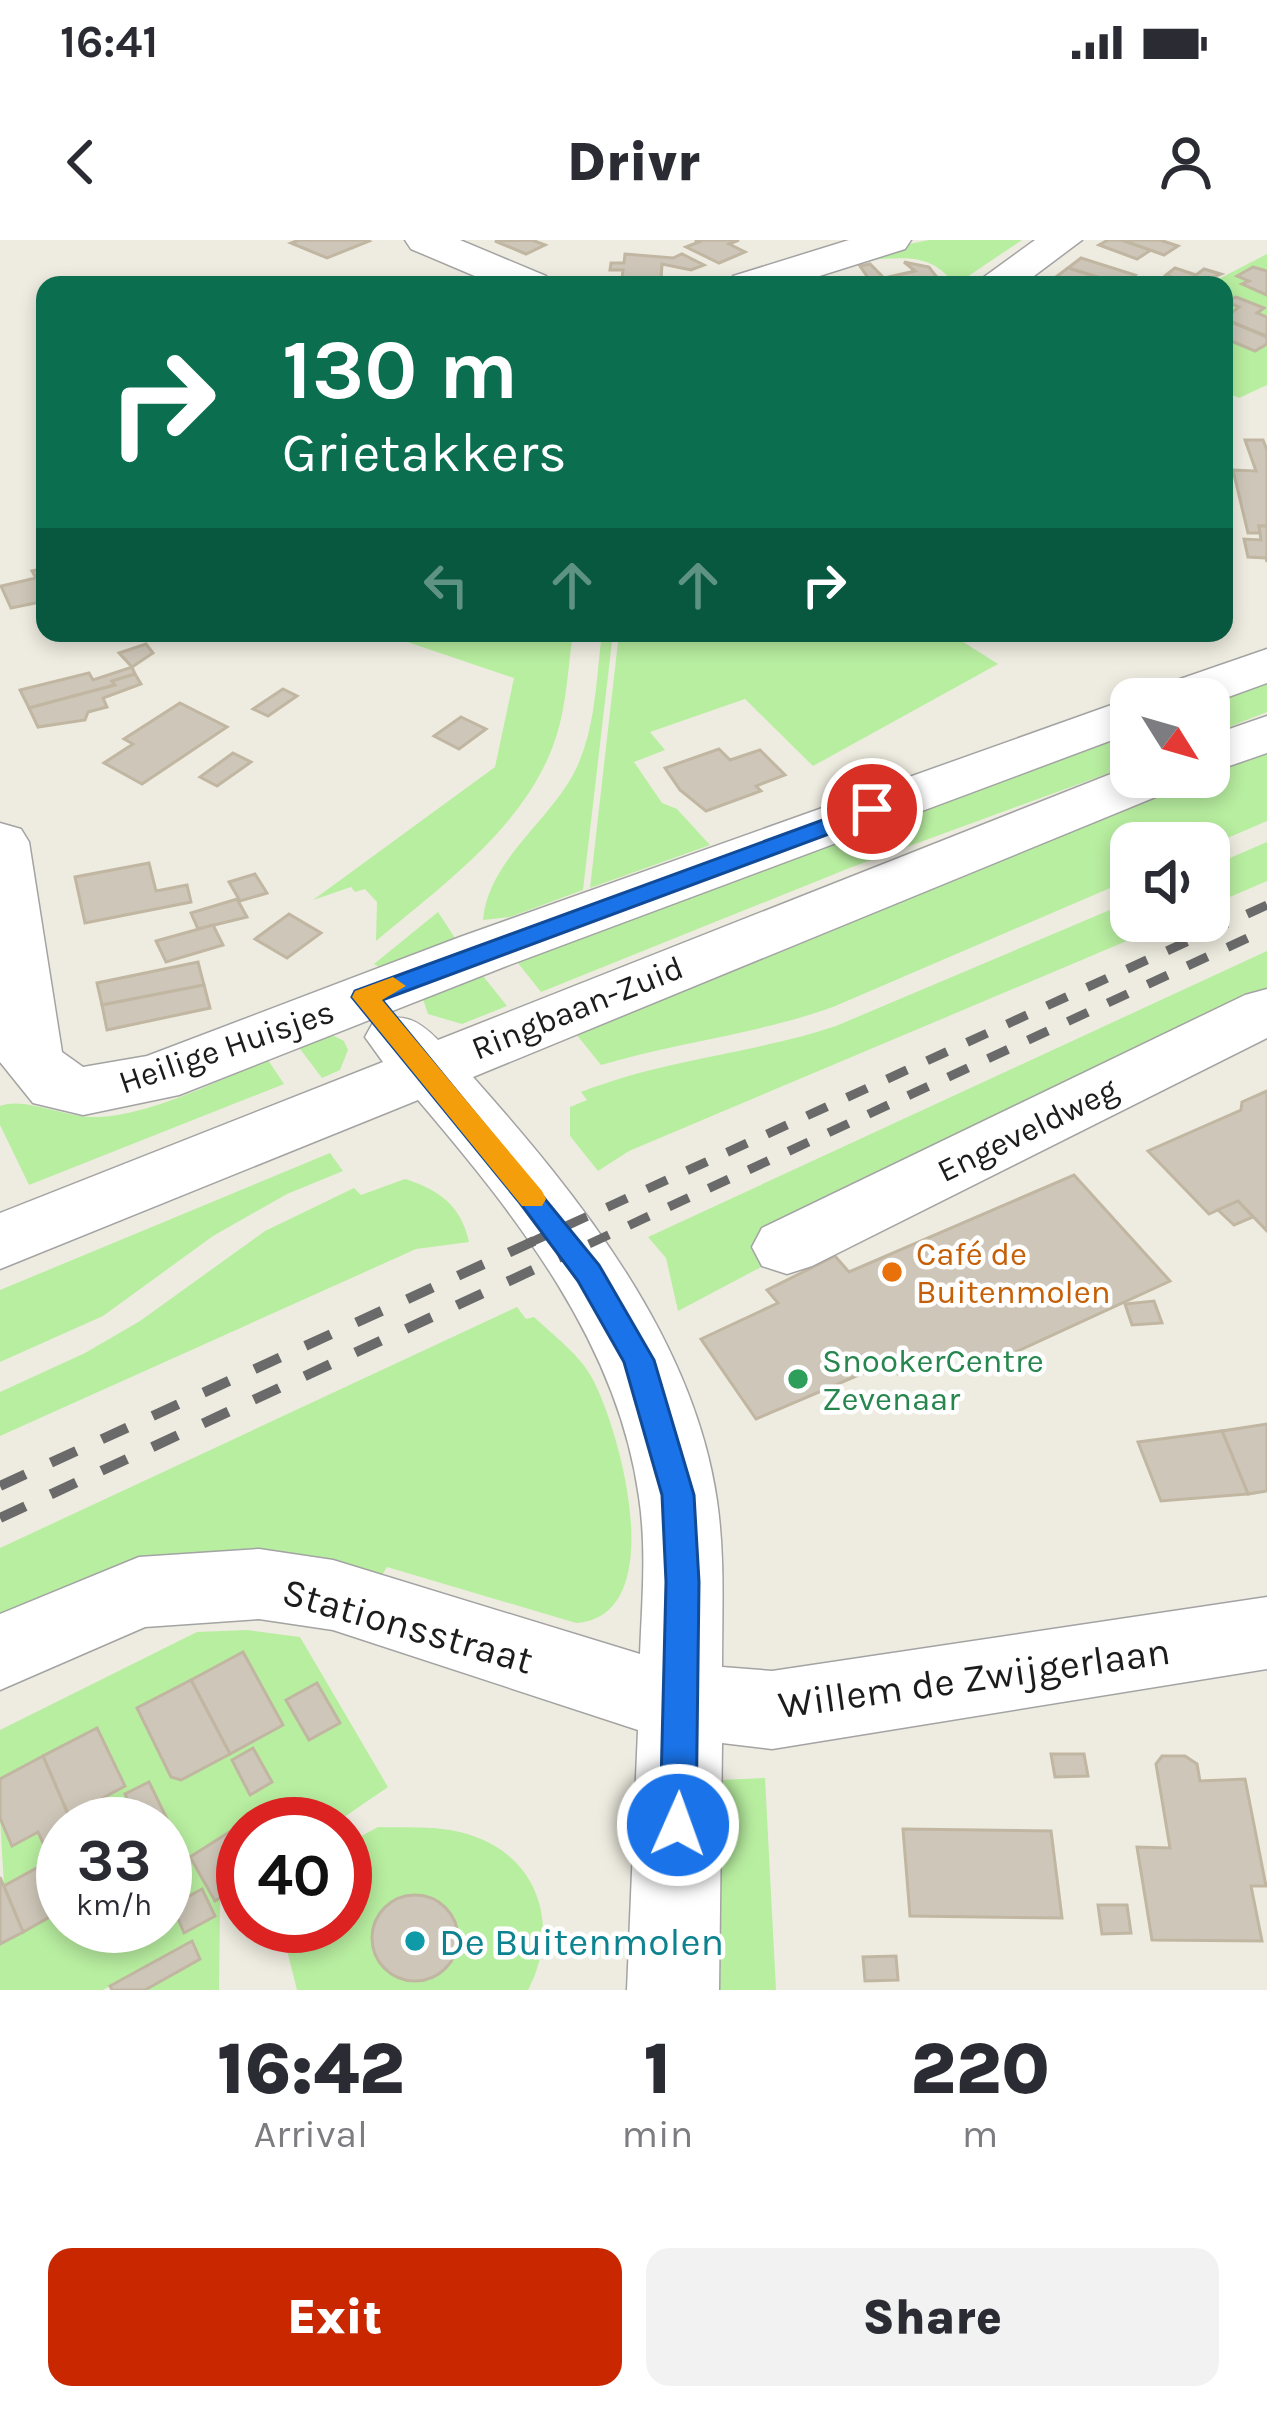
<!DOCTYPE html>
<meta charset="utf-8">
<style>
:root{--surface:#fff;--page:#f2f2f3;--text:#2b2b33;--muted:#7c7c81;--accent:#c82700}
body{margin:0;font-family:Karla,sans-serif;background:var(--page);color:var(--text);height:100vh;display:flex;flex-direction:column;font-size:45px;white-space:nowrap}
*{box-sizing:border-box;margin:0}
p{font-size:39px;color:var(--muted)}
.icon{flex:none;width:66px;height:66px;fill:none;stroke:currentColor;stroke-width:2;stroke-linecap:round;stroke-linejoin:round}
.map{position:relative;height:1750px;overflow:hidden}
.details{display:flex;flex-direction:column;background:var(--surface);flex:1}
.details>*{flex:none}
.hud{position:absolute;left:36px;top:36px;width:1197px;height:366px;border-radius:24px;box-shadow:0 6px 18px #0003;background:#0b6e4f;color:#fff;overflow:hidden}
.needle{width:78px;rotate:127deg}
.fabs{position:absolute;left:1110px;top:438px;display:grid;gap:24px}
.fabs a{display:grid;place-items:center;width:120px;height:120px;border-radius:24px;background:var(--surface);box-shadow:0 6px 18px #0003;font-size:60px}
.speed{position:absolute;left:36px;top:1557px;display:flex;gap:24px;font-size:60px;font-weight:700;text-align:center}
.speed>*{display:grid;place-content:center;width:156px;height:156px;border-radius:50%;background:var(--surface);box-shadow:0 6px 18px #0003;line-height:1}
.speed small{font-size:30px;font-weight:400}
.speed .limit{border:18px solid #d22;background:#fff;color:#111}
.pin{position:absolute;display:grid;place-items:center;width:102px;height:102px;color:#fff;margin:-51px;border:6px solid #fff;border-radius:50%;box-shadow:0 3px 12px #0007}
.me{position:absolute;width:132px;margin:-66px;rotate:2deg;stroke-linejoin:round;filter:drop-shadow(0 0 9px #0008)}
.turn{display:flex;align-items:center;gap:42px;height:252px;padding:0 48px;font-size:54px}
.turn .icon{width:156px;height:156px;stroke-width:2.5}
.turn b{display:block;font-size:84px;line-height:102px}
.lanes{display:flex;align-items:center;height:114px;padding:0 48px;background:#0003;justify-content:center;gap:60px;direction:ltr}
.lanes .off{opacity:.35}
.eta{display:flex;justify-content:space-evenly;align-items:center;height:204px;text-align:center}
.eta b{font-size:72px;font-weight:800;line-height:84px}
.primary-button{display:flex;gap:24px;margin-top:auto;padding:24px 48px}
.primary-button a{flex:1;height:138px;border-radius:24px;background:var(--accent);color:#fff;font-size:48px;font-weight:800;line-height:138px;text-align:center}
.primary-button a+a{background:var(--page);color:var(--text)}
.status{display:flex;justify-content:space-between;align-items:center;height:84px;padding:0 60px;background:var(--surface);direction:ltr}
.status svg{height:33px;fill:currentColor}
header{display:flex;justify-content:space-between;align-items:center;height:156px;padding:0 48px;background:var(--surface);font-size:54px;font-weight:800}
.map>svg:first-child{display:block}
.grass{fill:#b8eea0;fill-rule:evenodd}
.building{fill:#cec7b9;stroke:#c1b6a1;stroke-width:3}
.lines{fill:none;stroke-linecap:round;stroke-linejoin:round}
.minor-casing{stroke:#a3a3a3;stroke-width:3}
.minor{fill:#fff;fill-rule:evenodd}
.rail-far1{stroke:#6a6a6a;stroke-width:9;stroke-dasharray:22 22;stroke-linecap:butt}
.rail{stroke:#6a6a6a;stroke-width:10;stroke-dasharray:28 28;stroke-linecap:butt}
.route{fill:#1a73e8;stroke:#114b97;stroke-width:3}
.slow{fill:#f59e0b}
.food-dot{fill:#e8710a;stroke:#fff;stroke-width:4.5}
.leisure-dot{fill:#2e9e5b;stroke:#fff;stroke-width:4.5}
.culture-dot{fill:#0f9aa8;stroke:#fff;stroke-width:4.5}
.labels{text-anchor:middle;stroke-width:9;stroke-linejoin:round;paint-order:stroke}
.street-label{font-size:33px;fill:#1c1c1c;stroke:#fff}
.food-label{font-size:33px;fill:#c56008;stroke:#fff;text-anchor:start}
.leisure-label{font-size:33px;fill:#27864d;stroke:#fff;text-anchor:start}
.near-street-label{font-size:39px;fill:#1c1c1c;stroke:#fff}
.near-culture-label{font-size:39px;fill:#0d838f;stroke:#fff;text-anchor:start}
</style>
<div class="status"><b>16:41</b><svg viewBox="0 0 49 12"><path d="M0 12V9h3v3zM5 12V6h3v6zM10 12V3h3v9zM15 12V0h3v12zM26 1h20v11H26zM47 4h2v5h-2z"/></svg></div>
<header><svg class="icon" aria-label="back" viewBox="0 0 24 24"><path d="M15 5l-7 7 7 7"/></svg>Drivr<svg class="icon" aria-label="person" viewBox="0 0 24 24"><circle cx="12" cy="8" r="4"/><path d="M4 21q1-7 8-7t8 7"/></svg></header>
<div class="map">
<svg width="1267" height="1750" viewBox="0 0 1267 1750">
<rect width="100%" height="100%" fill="#eeece0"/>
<g class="grass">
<path d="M929,0H1022L955,45C933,14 907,17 867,20L885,9Z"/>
<polygon points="1267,14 1267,145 1239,158 1224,151 1224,45 1207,45"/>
<path d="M381,393H573C568,426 567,462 557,494C530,583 444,644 376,701L377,662L365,649L355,652L351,647L313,660L495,527L514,438Z"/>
<path d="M602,393H613L583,650L510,677L483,680C488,621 549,582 575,531C596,489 596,439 602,393Z"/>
<polygon points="619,393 949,393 998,424 813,526 745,459 650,492 665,510 634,522 662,563 677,569 710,605 590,648"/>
<polygon points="1267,435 1267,472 1209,495 1209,459 1203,459"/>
<polygon points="1131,486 1131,525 852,627 541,752 510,713"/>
<path d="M1267,508V581L1209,606L1131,603V639L833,767C758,794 677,802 601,825L576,794L1198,537H1209V532Z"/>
<polygon points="1267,602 1267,641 1209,666 1209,627"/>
<path d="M1131,661V681H1174L629,911L598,931L570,896V867L587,860L581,852C664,819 752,814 836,786Z"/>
<polygon points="438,672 455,698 379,727 374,724"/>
<polygon points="1267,711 1267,759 678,1071 666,1018 648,997"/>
<polygon points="475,726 507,766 462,784 428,774 422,756"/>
<polygon points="322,790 344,801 348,810 340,830 322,838 291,797"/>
<path d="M268,820L284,844L29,945L0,885V866C25,856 67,879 99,877C157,873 215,841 268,820Z"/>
<polygon points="330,913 343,931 287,954 213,996 103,1076 0,1122 0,1050"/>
<path d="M405,939C439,950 461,965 469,1002L416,1009L0,1196V1152L85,1113L140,1081L265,991L354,948L361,955Z"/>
<path d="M517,1067L526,1079L534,1077C553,1095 580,1115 592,1138C620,1189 672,1376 576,1383L387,1327L379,1340L0,1386V1308Z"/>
<path d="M247,1390L300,1397L388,1547L334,1584H243V1645L220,1661L219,1750H145L200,1719L192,1701L103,1750H0V1704L53,1675L41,1647L63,1636V1686H165V1584H72L69,1576L124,1546L97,1489L0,1539V1490L197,1392ZM243,1413L282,1485L181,1540L171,1537L137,1468Z"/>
<polygon points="765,1538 776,1750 711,1750 720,1540"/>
<polygon points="0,1578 12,1606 38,1592 51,1620 4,1646"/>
<path d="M378,1587C409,1588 444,1585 473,1596C541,1619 560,1690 528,1750H297L281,1686H345V1605Z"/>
</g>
<g class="building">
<polygon points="299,0 367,0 369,1 327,18 291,3"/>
<polygon points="532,0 545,5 526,14 495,1"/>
<polygon points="695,0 739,0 729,4 745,12 719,23 686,7 699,2"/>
<polygon points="1108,0 1122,0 1151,10 1137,19 1099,5"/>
<polygon points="1122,0 1160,0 1178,6 1164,15"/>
<polygon points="625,14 673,18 682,14 704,25 691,30 662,24 661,40 622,39 623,30 610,30 611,23 624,23"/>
<polygon points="1081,18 1135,35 1122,45 1068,28"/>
<polygon points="904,22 929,27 939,40 873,45 860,26 870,24 884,38 915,31"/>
<polygon points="1253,27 1267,31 1267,55 1242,44 1249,41 1237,36"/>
<polygon points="1068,28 1104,39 1122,45 1082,45 1056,37"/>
<polygon points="1175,28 1196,35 1204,29 1221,34 1196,45 1166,35"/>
<polygon points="1236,57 1264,68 1257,73 1267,77 1267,96 1224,79 1239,67 1227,62"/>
<polygon points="1229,81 1267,97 1267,104 1255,111 1224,98 1224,83"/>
<polygon points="1245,200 1263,200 1267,210 1267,286 1259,286 1260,293 1248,293 1233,230 1256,231"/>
<polygon points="1259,286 1267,286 1267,322 1266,318 1248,317 1244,299 1261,300"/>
<polygon points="45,328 45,361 11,368 1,346 36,338 32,331"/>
<polygon points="146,404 153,413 132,427 119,413"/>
<polygon points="132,427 135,434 112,441 115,445 29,468 20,450 89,433 93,440"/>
<polygon points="135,434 141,444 103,458 107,467 88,472 85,480 38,487 29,468 115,445 112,441"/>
<polygon points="283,449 297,456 268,476 253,469"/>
<polygon points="180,463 227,487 142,544 104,523 133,504 124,499"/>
<polygon points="461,477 486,489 459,509 434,496"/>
<polygon points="719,509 730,520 760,510 785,535 756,546 761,551 706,571 680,550 665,528"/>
<polygon points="233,513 251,522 217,546 200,537"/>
<polygon points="149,623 156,651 187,645 191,662 85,683 75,637"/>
<polygon points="255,634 267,653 240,661 229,642"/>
<polygon points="237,659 247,677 198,689 191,673"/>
<polygon points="289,674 321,693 287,718 255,699"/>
<polygon points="213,685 223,705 166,722 156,701"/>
<polygon points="198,722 204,745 102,765 97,743"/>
<polygon points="204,745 210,768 107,790 102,765"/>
<polygon points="1267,851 1267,991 1238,961 1209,974 1148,911 1241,870 1242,862"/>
<polygon points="1074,935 1170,1041 972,1132 954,1108 898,1134 889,1122 756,1179 701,1099 778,1063 767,1050 835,1016 849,1032"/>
<polygon points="1238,961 1253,977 1234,985 1218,970"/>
<polygon points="1154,1061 1162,1083 1132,1085 1125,1064"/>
<polygon points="1267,1184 1267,1251 1248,1254 1222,1191"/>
<polygon points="1222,1191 1248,1254 1161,1261 1138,1202"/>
<polygon points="243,1412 283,1485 230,1514 191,1440"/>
<polygon points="191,1440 230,1514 181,1540 171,1537 137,1468"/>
<polygon points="317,1443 340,1483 309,1500 286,1460"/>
<polygon points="97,1488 125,1546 69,1576 43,1516"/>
<polygon points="253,1508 272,1542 250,1555 232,1520"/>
<polygon points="1051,1514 1084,1514 1088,1536 1055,1537"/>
<polygon points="43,1516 72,1584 63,1584 63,1636 41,1647 53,1675 23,1692 4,1646 51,1620 38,1592 12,1606 0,1578 0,1539"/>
<polygon points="1162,1516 1185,1516 1197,1524 1200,1541 1245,1539 1266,1646 1251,1646 1262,1701 1152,1700 1137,1607 1170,1608 1156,1524"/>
<polygon points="149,1542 187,1620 165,1632 165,1584 139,1584 125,1554"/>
<polygon points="256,1575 262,1584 243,1584 243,1643 215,1661 190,1617"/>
<polygon points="903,1589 1051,1591 1062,1678 910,1676"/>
<polygon points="0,1637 23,1692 0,1704"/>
<polygon points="202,1649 215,1676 184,1693 177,1676 182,1660"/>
<circle cx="415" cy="1698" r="43"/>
<polygon points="1098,1665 1127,1665 1131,1693 1102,1694"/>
<polygon points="192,1701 200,1719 145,1750 112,1750 110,1746"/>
<polygon points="896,1716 898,1740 865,1741 863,1717"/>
</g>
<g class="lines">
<g class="minor-casing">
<g id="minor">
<polygon points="405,0 460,0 546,36 552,45 496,45 411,9"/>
<polygon points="849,0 911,0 905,9 791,45 727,45 733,36"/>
<polygon points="1035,0 1082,0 1022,45 973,45"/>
<polygon points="1267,409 1267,443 1209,464 1209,459 1146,459 1154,448"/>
<polygon points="1131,458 1136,459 1131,459 1131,493 504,727 179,855 83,875 33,863 0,822 0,583 21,589 29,602 62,812 83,827 147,816 460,697"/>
<polygon points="1267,476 1267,513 1209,533 1209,496"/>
<path d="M1131,526V537H1183L1175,549L473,837C579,956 694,1099 717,1261C725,1316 722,1372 722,1427L772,1431L1267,1357V1429L772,1509L722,1503L719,1750H627L638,1490L333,1390L259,1379L145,1387L0,1450V1374L139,1317L259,1309L333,1320L640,1414C642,1363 647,1309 639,1257C618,1103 516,975 418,860L0,1029V973L383,822L365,797L374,781C404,773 417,779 438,800Z"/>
<polygon points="1267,749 1267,798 812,1026 787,1034 762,1026 752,1007 762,988 1245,755"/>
</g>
</g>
<use href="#minor" class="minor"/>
<g class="rail-far1">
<polyline points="527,1004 1267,665"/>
<polyline points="589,1004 1267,689"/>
</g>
<g class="rail">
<polyline points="0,1246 534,1001"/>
<polyline points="0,1278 595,1001"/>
</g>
</g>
<polygon class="route" points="872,562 880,564 880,575 382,760 599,1025 654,1120 694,1255 699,1342 696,1585 690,1597 678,1602 665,1597 660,1585 666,1342 662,1255 624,1122 578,1041 520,963 352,757 355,751"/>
<polygon class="slow" points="393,737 406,746 382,760 542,951 546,959 542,966 522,966 352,757 355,751"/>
<circle class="food-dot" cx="892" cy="1032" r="12"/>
<circle class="leisure-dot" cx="798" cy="1139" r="12"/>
<circle class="culture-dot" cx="415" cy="1701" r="12"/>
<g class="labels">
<g class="street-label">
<text transform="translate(577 767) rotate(-22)" y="12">Ringbaan-Zuid</text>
<text transform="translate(226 806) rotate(-19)" y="12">Heilige Huisjes</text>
<text transform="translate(1027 889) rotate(-26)" y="12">Engeveldweg</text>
</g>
<g class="food-label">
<text x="916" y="1025">Café de<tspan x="916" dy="38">Buitenmolen</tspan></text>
</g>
<g class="leisure-label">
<text x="822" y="1132">SnookerCentre<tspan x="822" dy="38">Zevenaar</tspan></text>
</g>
<g class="near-street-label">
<text transform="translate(408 1385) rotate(16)" y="14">Stationsstraat</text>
<text transform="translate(974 1437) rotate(-8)" y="14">Willem de Zwijgerlaan</text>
</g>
<g class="near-culture-label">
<text x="439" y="1715">De Buitenmolen</text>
</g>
</g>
</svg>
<div class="fabs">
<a><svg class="needle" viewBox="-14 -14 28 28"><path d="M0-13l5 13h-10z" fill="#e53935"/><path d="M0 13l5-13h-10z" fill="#7c7c81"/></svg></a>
<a><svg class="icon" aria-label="sound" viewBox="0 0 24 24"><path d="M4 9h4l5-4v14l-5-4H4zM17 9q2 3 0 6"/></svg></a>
</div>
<div class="speed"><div>33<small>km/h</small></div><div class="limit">40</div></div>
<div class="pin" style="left:872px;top:569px;background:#d93025"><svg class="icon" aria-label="arrive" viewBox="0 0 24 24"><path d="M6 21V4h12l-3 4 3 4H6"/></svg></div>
<svg class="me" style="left:678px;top:1585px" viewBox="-20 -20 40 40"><circle r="17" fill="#1a73e8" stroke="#fff" stroke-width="3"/><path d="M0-11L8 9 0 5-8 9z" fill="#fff"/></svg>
<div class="hud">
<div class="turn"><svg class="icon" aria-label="right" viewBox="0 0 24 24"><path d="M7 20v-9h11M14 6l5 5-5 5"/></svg><div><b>130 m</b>Grietakkers</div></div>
<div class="lanes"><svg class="icon off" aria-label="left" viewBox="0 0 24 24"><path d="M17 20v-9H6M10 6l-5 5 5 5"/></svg><svg class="icon off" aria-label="ahead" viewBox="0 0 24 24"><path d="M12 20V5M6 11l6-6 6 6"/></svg><svg class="icon off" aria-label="ahead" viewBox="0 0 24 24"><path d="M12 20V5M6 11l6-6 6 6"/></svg><svg class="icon" aria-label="right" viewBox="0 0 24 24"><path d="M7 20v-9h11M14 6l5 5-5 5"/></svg></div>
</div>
</div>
<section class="details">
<div class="eta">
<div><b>16:42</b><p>Arrival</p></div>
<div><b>1</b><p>min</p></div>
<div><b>220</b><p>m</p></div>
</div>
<div class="primary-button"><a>Exit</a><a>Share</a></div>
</section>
